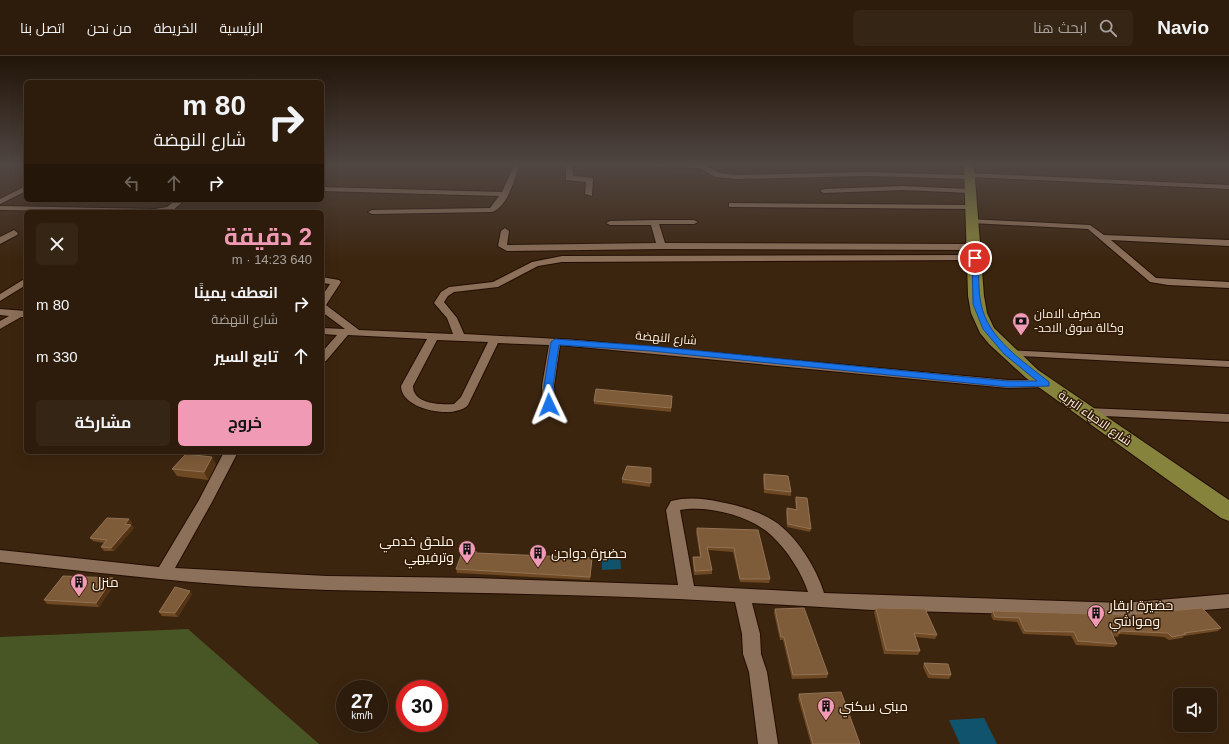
<!DOCTYPE html>
<html lang="ar">
<meta charset="utf-8">
<style>
:root{--surface:#2d1c0b;--page:#352514;--text:#f1f3f6;--muted:#a7a19d;--line:#483a2c;--accent:#f09ab5}
body{margin:0;font-family:Helvetica,Cairo,sans-serif;background:var(--page);color:var(--text);direction:rtl;height:100vh;display:flex;flex-direction:column;font-size:15px;white-space:nowrap}
*{box-sizing:border-box;margin:0}
p{font-size:13px;color:var(--muted)}
.icon{flex:none;width:22px;height:22px;fill:none;stroke:currentColor;stroke-width:2;stroke-linecap:round;stroke-linejoin:round}
.map{position:relative;flex:1;overflow:hidden;direction:ltr}
.panel{position:absolute;left:24px;top:154px;width:300px;height:244px;display:flex;flex-direction:column;background:var(--surface);border-radius:6px;box-shadow:0 4px 16px #0002,0 0 0 1px var(--line);direction:rtl}
.panel>*{flex:none}
.hud{position:absolute;left:24px;top:24px;width:300px;height:122px;border-radius:6px;box-shadow:0 4px 16px #0002,0 0 0 1px var(--line);direction:rtl;background:#2d1c0b;color:var(--text);overflow:hidden}
.controls{position:absolute;left:1173px;top:632px;display:grid;gap:8px}
.controls a{display:grid;place-items:center;width:44px;height:44px;border-radius:6px;background:var(--surface);box-shadow:0 4px 16px #0002,0 0 0 1px var(--line);font-size:20px}
.speed{position:absolute;left:336px;top:624px;display:flex;gap:8px;font-size:20px;font-weight:700;text-align:center}
.speed>*{display:grid;place-content:center;width:52px;height:52px;border-radius:50%;background:var(--surface);box-shadow:0 4px 16px #0002,0 0 0 1px var(--line);line-height:1}
.speed small{font-size:10px;font-weight:400}
.speed .limit{border:6px solid #d22;background:#fff;color:#111}
.pin{position:absolute;display:grid;place-items:center;width:34px;height:34px;color:#fff;margin:-17px;border:2px solid #fff;border-radius:50%;box-shadow:0 1px 4px #0007}
.me{position:absolute;width:44px;margin:-22px;rotate:358deg;stroke-linejoin:round;filter:drop-shadow(0 0 3px #0008)}
.turn{display:flex;align-items:center;gap:14px;height:84px;padding:0 12px;font-size:18px}
.turn .icon{width:52px;height:52px;stroke-width:2.5}
.turn b{display:block;font-size:28px;line-height:34px}
.lanes{display:flex;align-items:center;height:38px;padding:0 12px;background:#0003;justify-content:center;gap:20px;direction:ltr}
.lanes .off{opacity:.35}
.round{display:grid;place-items:center;flex:none;width:42px;height:42px;border-radius:6px;background:var(--page)}
.headline{display:flex;align-items:center;justify-content:space-between;height:68px;padding:0 12px}
h1{font-size:24px;font-weight:700;line-height:30px;color:var(--accent)}
.button{display:flex;gap:8px;margin-top:auto;padding:8px 12px}
.button a{flex:1;height:46px;border-radius:6px;background:var(--accent);color:#111;font-size:16px;font-weight:700;line-height:46px;text-align:center}
.button a+a{background:var(--page);color:var(--text)}
ul{padding:0;list-style:none}
li{display:flex;align-items:center;gap:12px;height:52px;padding:0 12px}
li div{flex:1}
li b{display:block;font-size:15px}
li em{font-style:normal}
header{display:flex;align-items:center;gap:24px;box-sizing:border-box;height:56px;padding:0 20px;background:var(--surface);border-bottom:1px solid var(--line)}
header strong{font-size:19px}
nav{display:flex;gap:22px;margin-inline-start:auto;font-size:14px}
.search{width:280px;height:36px;background:var(--page);display:flex;align-items:center;gap:10px;box-sizing:border-box;padding:0 14px;border-radius:6px;color:var(--muted);font-size:15px}
.map>svg:first-child{display:block}
.green{fill:#485525}
.water{fill:#10536d}
.lines{fill:none;stroke-linecap:round;stroke-linejoin:round}
.minor-casing{stroke:#220d00;stroke-width:2}
.primary-casing{stroke:#220d00;stroke-width:2}
.minor{fill:#8c7059;fill-rule:evenodd}
.primary{fill:#86833c;fill-rule:evenodd}
.wall{fill:#6e4924}
.shaded-wall{fill:#533313}
.building{fill:#7e5b39;stroke:#927354}
.route{fill:#1a73e8;stroke:#114b97}
.labels{text-anchor:middle;stroke-width:3;stroke-linejoin:round;paint-order:stroke}
.poi-label{font-size:12px;fill:#fff2e8;stroke:#311b05;text-anchor:start}
.street-label{font-size:12px;fill:#fff2e8;stroke:#311b05}
.near-poi-label{font-size:14px;fill:#fff2e8;stroke:#311b05;text-anchor:start}
</style>
<header>
<strong>Navio</strong>
<div class="search"><svg class="icon" aria-label="search" viewBox="0 0 24 24"><circle cx="10" cy="10" r="6"/><path d="M15 15l6 6"/></svg>ابحث هنا</div>
<nav><a>الرئيسية</a><a>الخريطة</a><a>من نحن</a><a>اتصل بنا</a></nav>
</header>
<div class="map">
<svg width="1229" height="688" viewBox="0 0 1229 688">
<rect width="100%" height="100%" fill="#3c250f"/>
<polygon class="green" points="188,573 319,688 0,688 0,581"/>
<g class="water">
<polygon points="602,499 620,500 621,513 602,514"/>
<polygon points="984,662 997,688 960,688 949,664"/>
</g>
<g class="lines">
<g class="minor-casing">
<g id="minor">
<path d="M514,109H520C514,123 508,151 492,156L372,158L368,156L372,154L490,152L499,140L322,135V131L502,136Z"/>
<polygon points="566,109 572,109 573,120 593,122 592,140 585,138 586,126 566,124"/>
<polygon points="652,109 703,109 720,117 736,119 866,116 967,119 970,117 1229,129 1229,133 972,121 969,123 866,120 736,123 715,121 700,112 655,111"/>
<polygon points="26,130 26,135 0,148 0,143"/>
<polygon points="903,130 970,133 974,135 970,137 903,134 824,137 820,135 824,133"/>
<polygon points="176,144 185,144 172,155 165,156 0,154 0,150 155,153 167,151"/>
<polygon points="729,147 971,149 975,151 971,153 732,151 729,151"/>
<polygon points="969,163 1090,169 1104,179 1229,184 1229,190 1111,184 1156,222 1229,226 1229,232 1168,229 1150,226 1088,173 972,167 969,167"/>
<polygon points="654,164 694,164 698,166 694,168 659,168 665,187 974,188 978,191 974,194 661,193 507,195 498,190 501,175 505,172 509,175 507,189 508,189 656,187 651,169 610,169 606,167 610,165"/>
<polygon points="14,174 18,177 17,179 0,188 0,181"/>
<path d="M975,199L979,202L978,204L562,206L538,210L498,231L454,236L448,240L444,246L457,262L464,278L577,284L1008,324H1046L1050,325L1052,328L1050,331L1008,332L560,289L554,330L555,349L549,353L543,349L542,330L549,289L498,287L468,349C455,364 401,354 401,330L427,283L348,279L326,305L322,306V296L337,279L322,278V272L345,273L322,256V240L330,228L322,227V221L339,224L341,226L326,249L359,274L453,278L447,262L434,247L441,236L449,231L493,226L532,206L562,200ZM437,284L488,286L461,341L454,348C440,349 413,348 413,330Z"/>
<polygon points="26,222 26,229 0,245 0,238"/>
<polygon points="0,253 26,255 26,261 21,261 0,273 0,265 9,260 0,259"/>
<polygon points="1007,294 1229,305 1229,311 1003,299 1002,297"/>
<polygon points="1087,352 1229,358 1229,366 1083,359 1081,356 1083,353"/>
<path d="M224,396H238L212,446L175,512L327,520L475,522L678,529L666,454L671,445C686,441 704,442 720,446C738,449 758,455 774,465C796,479 817,513 824,537L1123,547L1229,538V552L1123,561L872,554L752,547L760,578L761,598L767,616L778,688H758L749,616L743,598L742,578L735,546C600,538 464,537 328,534C218,531 109,518 0,506V494L159,511L199,444ZM680,454C709,449 751,460 772,480C787,494 802,517 808,536L694,530Z"/>
</g>
</g>
<g class="primary-casing">
<polygon id="primary" points="964,109 974,109 984,240 987,257 994,272 1038,314 1229,444 1229,465 1221,462 1026,322 989,288 980,277 971,257 968,240"/>
</g>
<use href="#minor" class="minor"/>
<use href="#primary" class="primary"/>
</g>
<g class="wall">
<polygon points="672,340 671,356 594,348 594,345"/>
<polygon points="172,396 188,396 186,398 216,408 208,424 177,420 172,413 185,399 173,398"/>
<polygon points="651,412 650,431 622,427 622,423"/>
<polygon points="764,418 791,436 791,440 764,437 763,422"/>
<polygon points="796,441 811,473 810,476 787,471 786,456 787,452 796,453 795,445"/>
<polygon points="129,463 132,467 130,469 131,469 134,472 114,495 104,495 101,491 104,487 93,485 90,482"/>
<polygon points="697,472 758,474 770,523 769,527 740,526 733,496 708,494 712,514 712,518 694,519 693,505 693,501 700,501 696,476"/>
<polygon points="476,495 476,497 592,502 590,524 457,517 456,513"/>
<polygon points="113,522 116,526 99,551 47,548 44,544"/>
<polygon points="192,538 178,561 162,560 159,556"/>
<polygon points="876,552 937,579 935,583 916,581 920,595 918,599 884,598 874,556"/>
<polygon points="775,553 828,618 827,622 792,623 783,584 780,584 774,557"/>
<polygon points="993,555 1221,572 1218,575 1184,580 1182,582 1169,584 1164,581 1119,578 1118,581 1113,580 1117,588 1114,591 1076,589 1071,580 1023,578 1017,566 993,564 991,559"/>
<polygon points="924,607 951,619 949,623 928,622 923,611"/>
<polygon points="799,638 860,688 811,688 798,642"/>
</g>
<g class="shaded-wall">
<polygon points="183,396 188,396 185,399"/>
<polygon points="212,401 216,408 208,424 204,416"/>
<polygon points="129,463 132,467 127,472 125,468"/>
<polygon points="131,469 134,472 114,495 111,492"/>
<polygon points="113,522 116,526 99,551 96,547"/>
<polygon points="190,535 192,538 178,561 175,557"/>
</g>
<g class="building">
<polygon points="596,333 672,340 671,352 594,345"/>
<polygon points="186,398 212,401 204,416 172,413"/>
<polygon points="627,410 651,412 651,427 622,423"/>
<polygon points="764,418 788,420 791,436 765,433"/>
<polygon points="796,441 807,442 811,473 788,468 787,452 797,454"/>
<polygon points="107,462 129,463 125,468 131,469 111,492 101,491 107,484 90,482"/>
<polygon points="697,472 758,474 770,523 740,523 734,492 707,491 712,514 695,515 693,501 701,501"/>
<polygon points="463,494 476,495 476,497 592,502 590,521 456,513"/>
<polygon points="63,520 113,522 96,547 44,544"/>
<polygon points="175,531 190,535 175,557 159,556"/>
<polygon points="804,552 828,618 793,619 784,581 781,581 775,553"/>
<polygon points="876,552 925,553 937,579 914,577 920,595 886,594"/>
<polygon points="1202,552 1221,572 1184,577 1186,578 1172,581 1168,577 1119,575 1120,577 1111,576 1117,588 1078,585 1074,576 1025,575 1019,562 995,561 993,555 1126,559"/>
<polygon points="924,607 948,608 951,619 930,618"/>
<polygon points="841,636 860,688 813,688 799,638"/>
</g>
<linearGradient id="sky" x2="0" y2="1"><stop stop-color="#211408"/><stop offset="0.53" stop-color="#504642"/><stop offset="1" stop-color="#504642" stop-opacity="0"/></linearGradient>
<rect width="1229" height="205" fill="url(#sky)"/>
<path class="route" d="M972,200L978,202C979,217 978,234 981,248C988,283 1023,305 1049,326V330L1008,331L651,295L559,289L553,330L554,349L549,352L545,349L544,330L551,286L555,283L651,290L1008,325H1037L1004,298L983,273L973,248Z"/>
<defs>
<g id="bank-pin" transform="scale(0.9)"><path d="M0 17L-7.5 6A9.5 9.5 0 1 1 7.5 6Z" fill="#f09ab5" stroke="#311b05"/><path d="M-6-4H6V4H-6ZM0-2.3a2.3 2.3 0 1 0 0 4.6a2.3 2.3 0 1 0 0-4.6Z" fill="#111"/></g>
<g id="building-pin" transform="scale(0.9)"><path d="M0 17L-7.5 6A9.5 9.5 0 1 1 7.5 6Z" fill="#f09ab5" stroke="#311b05"/><path d="M-4-6H4V6H1V3H-1V6H-4ZM-2.5-4.3h1.7v1.8h-1.7ZM.8-4.3h1.7v1.8H.8ZM-2.5-1h1.7V.8h-1.7ZM.8-1h1.7V.8H.8Z" fill="#111"/></g>
</defs>
<g fill-rule="evenodd">
<use href="#bank-pin" x="1021" y="265"/>
<use href="#building-pin" x="467" y="493"/>
<use href="#building-pin" x="538" y="497"/>
<use href="#building-pin" x="79" y="526"/>
<use href="#building-pin" x="1096" y="557"/>
<use href="#building-pin" x="826" y="650"/>
</g>
<g class="labels">
<g class="poi-label">
<text x="1034" y="262">مضرف الامان<tspan x="1034" dy="14">-وكالة سوق الاحد</tspan></text>
</g>
<g class="street-label">
<text transform="translate(666 282) rotate(5)" y="4">شارع النهضة</text>
<text transform="translate(1095 362) rotate(35)" y="4">شارع الاحياء البرية</text>
</g>
<g class="near-poi-label">
<text x="454" y="490" text-anchor="end">ملحق خدمي<tspan x="454" dy="16">وترفيهي</tspan></text>
<text x="551" y="502">حضيرة دواجن</text>
<text x="92" y="531">منزل</text>
<text x="1109" y="554">حضيرة ابقار<tspan x="1109" dy="16">ومواشي</tspan></text>
<text x="839" y="655">مبنى سكني</text>
</g>
</g>
</svg>
<div class="controls">
<a><svg class="icon" aria-label="sound" viewBox="0 0 24 24"><path d="M4 9h4l5-4v14l-5-4H4zM17 9q2 3 0 6"/></svg></a>
</div>
<div class="speed"><div>27<small>km/h</small></div><div class="limit">30</div></div>
<div class="pin" style="left:975px;top:202px;background:#d93025"><svg class="icon" aria-label="arrive" viewBox="0 0 24 24"><path d="M6 21V4h12l-3 4 3 4H6"/></svg></div>
<svg class="me" style="left:549px;top:349px" viewBox="-20 -20 40 40"><path d="M0-17L14 15 0 8-14 15z" fill="#1a73e8" stroke="#fff" stroke-width="4"/></svg>
<div class="hud">
<div class="turn"><svg class="icon" aria-label="right" viewBox="0 0 24 24"><path d="M7 20v-9h11M14 6l5 5-5 5"/></svg><div><b>80 m</b>شارع النهضة</div></div>
<div class="lanes"><svg class="icon off" aria-label="left" viewBox="0 0 24 24"><path d="M17 20v-9H6M10 6l-5 5 5 5"/></svg><svg class="icon off" aria-label="ahead" viewBox="0 0 24 24"><path d="M12 20V5M6 11l6-6 6 6"/></svg><svg class="icon" aria-label="right" viewBox="0 0 24 24"><path d="M7 20v-9h11M14 6l5 5-5 5"/></svg></div>
</div>
<section class="panel">
<div class="headline"><div><h1>2 دقيقة</h1><p>640 m · 14:23</p></div><a class="round"><svg class="icon" aria-label="close" viewBox="0 0 24 24"><path d="M6 6l12 12M18 6L6 18"/></svg></a></div>
<ul>
<li><svg class="icon" aria-label="right" viewBox="0 0 24 24"><path d="M7 20v-9h11M14 6l5 5-5 5"/></svg><div><b>انعطف يمينًا</b><p>شارع النهضة</p></div><em>80 m</em></li>
<li><svg class="icon" aria-label="ahead" viewBox="0 0 24 24"><path d="M12 20V5M6 11l6-6 6 6"/></svg><div><b>تابع السير</b></div><em>330 m</em></li>
</ul>
<div class="button"><a>خروج</a><a>مشاركة</a></div>
</section>
</div>
